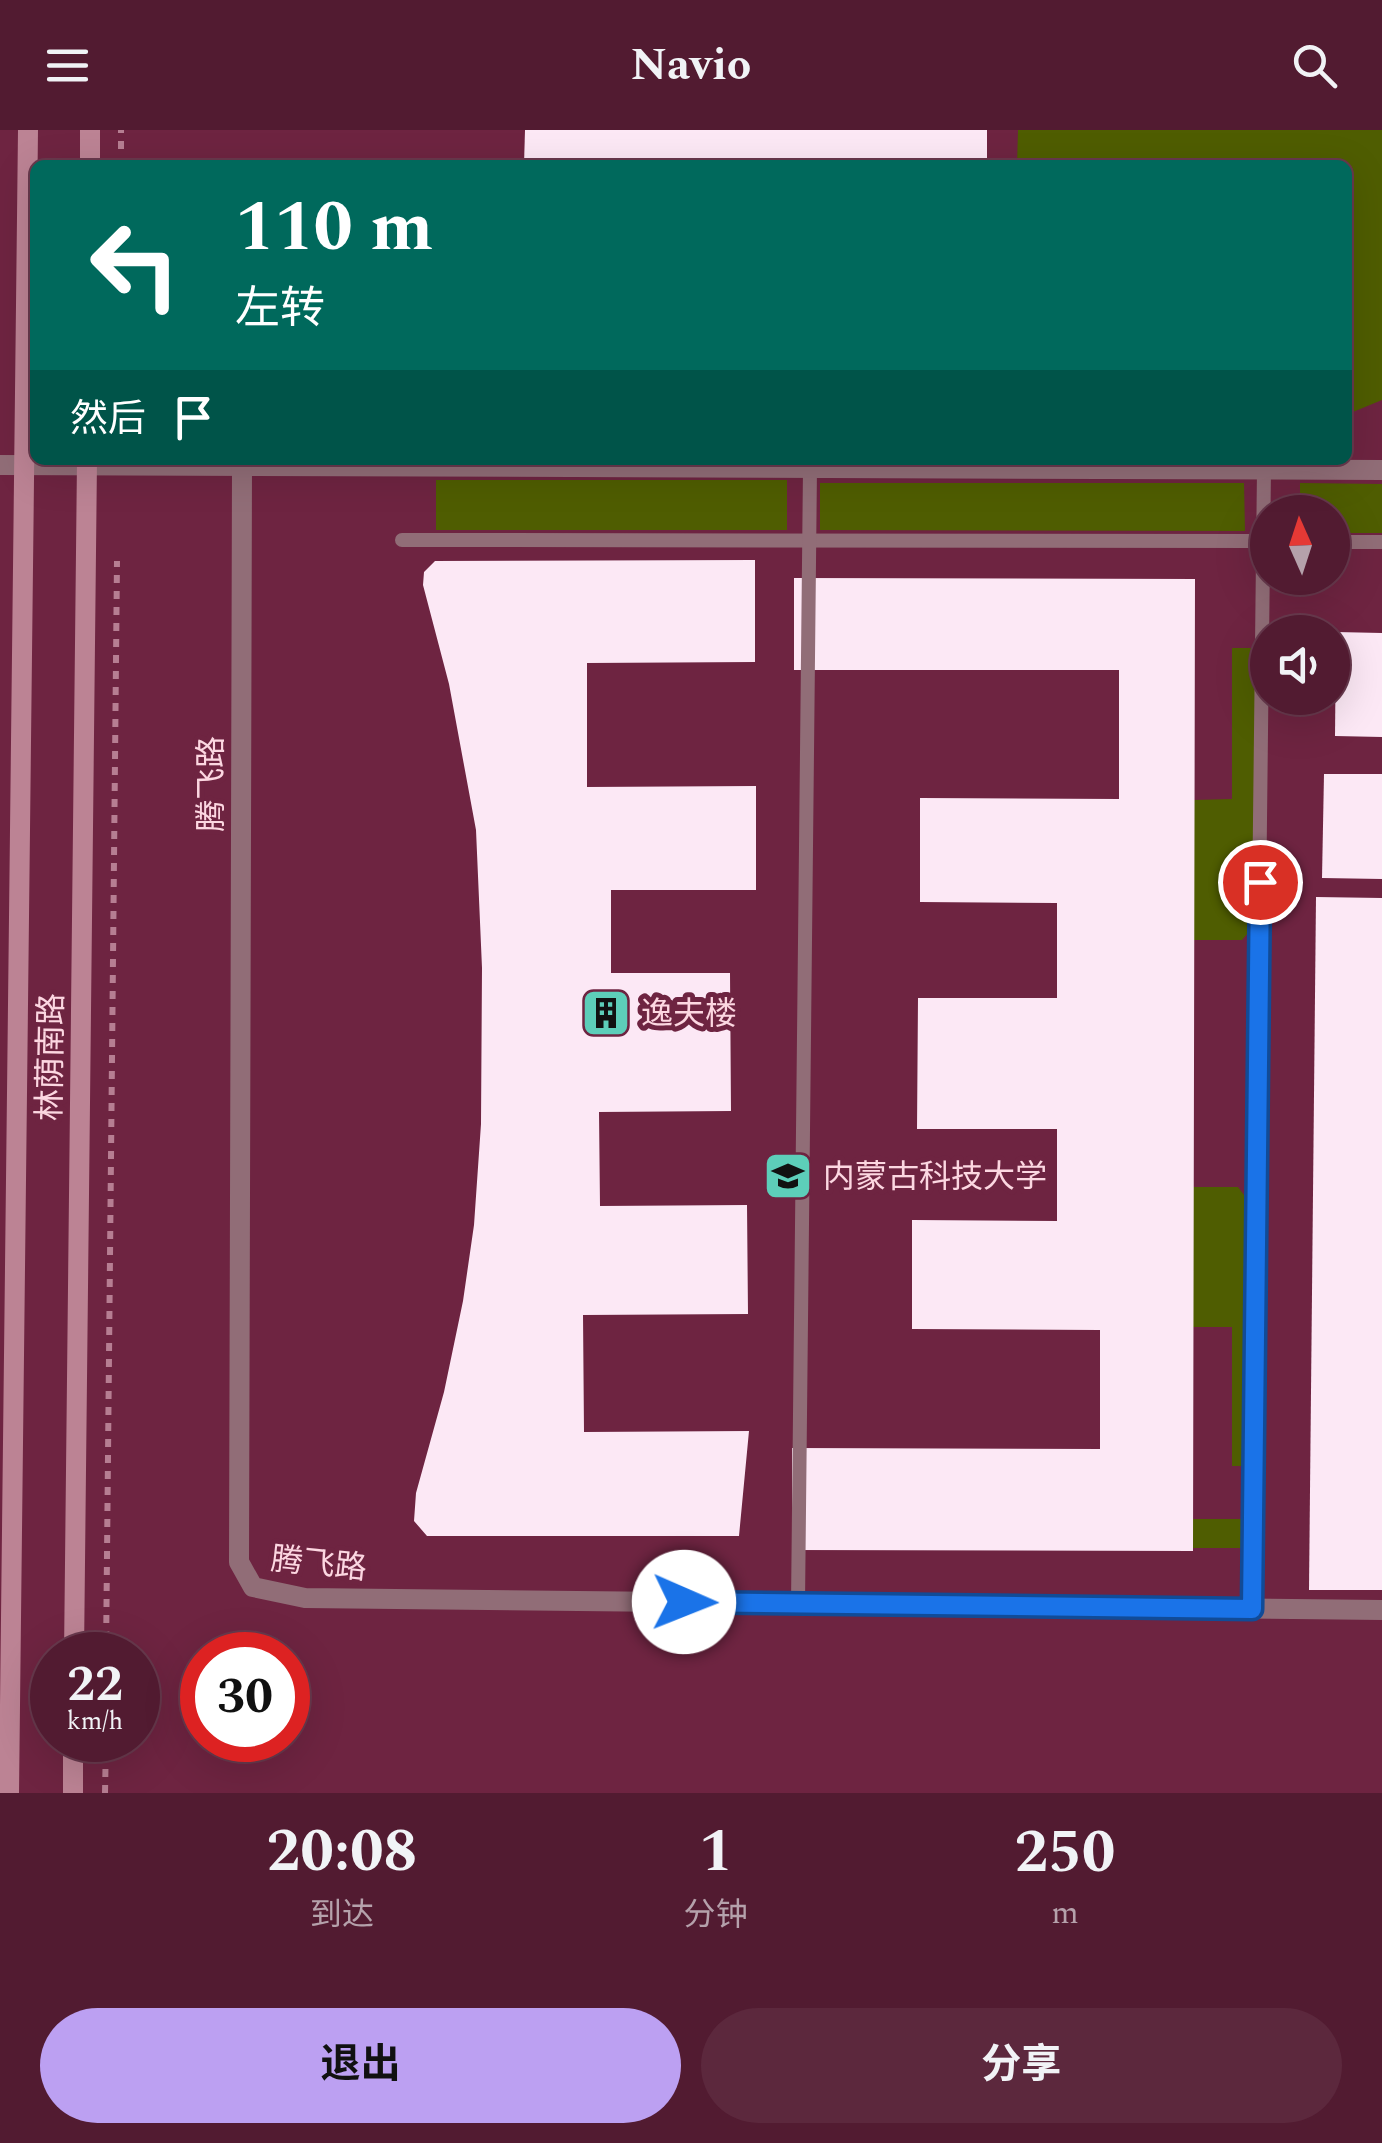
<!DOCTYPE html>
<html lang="zh">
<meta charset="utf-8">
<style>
:root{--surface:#521b31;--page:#5c283d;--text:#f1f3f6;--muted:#b5a1ab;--line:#68394d;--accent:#bca0f2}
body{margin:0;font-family:Spectral,"Noto Sans SC",serif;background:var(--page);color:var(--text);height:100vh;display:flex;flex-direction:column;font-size:38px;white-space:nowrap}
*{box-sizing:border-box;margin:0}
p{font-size:32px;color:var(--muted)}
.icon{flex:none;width:55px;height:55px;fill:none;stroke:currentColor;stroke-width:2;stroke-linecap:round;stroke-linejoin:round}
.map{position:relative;height:1663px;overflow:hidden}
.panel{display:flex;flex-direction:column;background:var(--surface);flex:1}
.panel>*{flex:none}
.guide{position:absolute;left:30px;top:30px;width:1322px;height:305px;border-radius:15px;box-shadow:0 10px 40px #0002,0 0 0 2px var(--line);background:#00695c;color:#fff;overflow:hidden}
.needle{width:65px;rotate:357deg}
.tools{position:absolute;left:1250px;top:365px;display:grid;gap:20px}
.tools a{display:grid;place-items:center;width:100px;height:100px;border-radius:50%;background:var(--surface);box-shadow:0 10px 40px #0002,0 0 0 2px var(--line);font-size:50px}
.speed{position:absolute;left:30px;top:1502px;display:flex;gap:20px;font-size:50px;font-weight:700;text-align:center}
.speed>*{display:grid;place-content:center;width:130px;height:130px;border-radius:50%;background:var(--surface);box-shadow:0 10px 40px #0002,0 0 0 2px var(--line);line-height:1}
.speed small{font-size:25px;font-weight:400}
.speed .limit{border:15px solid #d22;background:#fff;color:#111}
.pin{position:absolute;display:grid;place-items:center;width:85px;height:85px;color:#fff;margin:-42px;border:5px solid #fff;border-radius:50%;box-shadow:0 2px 10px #0007}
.me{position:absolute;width:110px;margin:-55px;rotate:91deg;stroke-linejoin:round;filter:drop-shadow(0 0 8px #0008)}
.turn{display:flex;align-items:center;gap:35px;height:210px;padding:0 40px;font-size:45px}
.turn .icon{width:130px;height:130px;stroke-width:2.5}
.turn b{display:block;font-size:70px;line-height:85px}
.then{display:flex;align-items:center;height:95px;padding:0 40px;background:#0003;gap:20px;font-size:38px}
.eta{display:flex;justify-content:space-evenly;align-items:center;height:170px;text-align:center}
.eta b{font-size:60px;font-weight:700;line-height:70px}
.action{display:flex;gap:20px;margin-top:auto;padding:20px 40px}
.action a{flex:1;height:115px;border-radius:60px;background:var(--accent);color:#111;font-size:40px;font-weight:700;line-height:115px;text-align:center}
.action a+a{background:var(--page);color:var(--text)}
header{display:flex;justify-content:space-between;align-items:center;height:130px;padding:0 40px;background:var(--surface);font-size:45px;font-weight:700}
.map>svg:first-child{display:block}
.green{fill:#4f5d01}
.building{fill:#fce8f5}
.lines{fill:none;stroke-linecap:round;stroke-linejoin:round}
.path{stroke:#b67e92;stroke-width:6;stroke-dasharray:8 8;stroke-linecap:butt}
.service{stroke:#916d77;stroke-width:14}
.minor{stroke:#916d77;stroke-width:20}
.secondary{stroke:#bc8394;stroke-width:20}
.route-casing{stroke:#114b97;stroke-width:25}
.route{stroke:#1a73e8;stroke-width:18}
.labels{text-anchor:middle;stroke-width:10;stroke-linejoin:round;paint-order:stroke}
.street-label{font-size:32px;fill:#fcd7e1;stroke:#6e2441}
.poi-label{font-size:32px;fill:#fcd7e1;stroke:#6e2441;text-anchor:start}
</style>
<header><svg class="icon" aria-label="menu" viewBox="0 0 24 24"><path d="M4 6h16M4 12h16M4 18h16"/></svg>Navio<svg class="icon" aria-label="search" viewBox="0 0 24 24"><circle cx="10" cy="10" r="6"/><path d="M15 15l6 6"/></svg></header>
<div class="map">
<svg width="1382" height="1663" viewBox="0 0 1382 1663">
<rect width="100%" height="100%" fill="#6e2441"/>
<g class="green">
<polygon points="1018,0 1382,0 1382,270 1348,284 1348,35 1017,35"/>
<rect x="436" y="350" width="351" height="50"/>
<polygon points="820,353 1244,353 1245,401 820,400"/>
<polygon points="1300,353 1382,354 1382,403 1333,403 1332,382 1300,382"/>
<polygon points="1232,518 1258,518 1259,790 1242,810 1194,810 1193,670 1232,669"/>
<polygon points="1193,1057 1238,1057 1250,1073 1244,1336 1232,1336 1232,1197 1193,1197"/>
<rect x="1193" y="1389" width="49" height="29"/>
</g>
<g class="building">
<polygon points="525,0 987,0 987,35 524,35"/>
<polygon points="755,430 755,532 587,533 587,657 756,656 756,760 611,760 611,843 730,843 731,981 599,982 600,1076 747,1075 748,1184 583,1185 584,1302 749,1301 739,1406 427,1406 414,1391 416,1363 444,1262 463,1171 474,1095 481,994 482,838 476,700 449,554 423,455 424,442 435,431"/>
<polygon points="794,448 1195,449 1193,1421 792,1420 792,1318 1100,1319 1100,1200 912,1199 912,1090 1057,1091 1057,999 917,999 918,868 1057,868 1057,773 920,772 920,668 1119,669 1119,540 794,540"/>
<polygon points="1336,502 1382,503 1382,607 1335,606"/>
<polygon points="1324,644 1382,644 1382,749 1322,748"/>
<polygon points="1316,767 1382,768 1382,1460 1309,1460"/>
</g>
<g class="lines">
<g class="path">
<polyline points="121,19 121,0"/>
<polyline points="106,1525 117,431"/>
<polyline points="105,1663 106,1610"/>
</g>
<g class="service">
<polyline points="402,410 1268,411"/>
<polyline points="1332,412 1382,412"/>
<polyline points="798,1474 810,338"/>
<polyline points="1251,1479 1264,339"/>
</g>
<g class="minor">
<polyline points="0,335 1382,340"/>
<polyline points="242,337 239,1432 253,1457 305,1468 1382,1480"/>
</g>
<g class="secondary">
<polyline points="90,35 90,0"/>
<polyline points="74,1525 87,330"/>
<polyline points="9,1663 28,0"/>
<polyline points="73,1663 73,1610"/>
</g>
</g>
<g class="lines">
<g class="route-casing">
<polyline id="route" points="684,1472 1252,1479 1260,752"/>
</g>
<use href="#route" class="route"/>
</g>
<defs>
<g id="building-square" transform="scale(2.5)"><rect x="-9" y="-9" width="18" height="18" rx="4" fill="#5dceb9" stroke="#6e2441"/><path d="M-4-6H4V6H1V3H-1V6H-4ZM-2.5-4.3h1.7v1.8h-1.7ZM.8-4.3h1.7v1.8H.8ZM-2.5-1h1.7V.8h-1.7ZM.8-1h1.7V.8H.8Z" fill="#111"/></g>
<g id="university-square" transform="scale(2.5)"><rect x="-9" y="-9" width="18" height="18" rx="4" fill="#5dceb9" stroke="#6e2441"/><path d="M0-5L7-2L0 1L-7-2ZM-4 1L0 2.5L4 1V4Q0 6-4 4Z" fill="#111"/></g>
</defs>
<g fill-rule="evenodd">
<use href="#building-square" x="606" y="883"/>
<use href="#university-square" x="788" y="1046"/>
</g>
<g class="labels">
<g class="street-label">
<text transform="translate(211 654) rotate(-90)" y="11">腾飞路</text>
<text transform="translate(50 927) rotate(-89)" y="11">林荫南路</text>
<text transform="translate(319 1433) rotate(6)" y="11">腾飞路</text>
</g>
<g class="poi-label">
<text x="641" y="894">逸夫楼</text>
<text x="823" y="1057">内蒙古科技大学</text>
</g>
</g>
</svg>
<div class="tools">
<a><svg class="needle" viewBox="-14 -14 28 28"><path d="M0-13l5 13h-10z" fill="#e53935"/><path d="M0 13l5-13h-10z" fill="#b5a1ab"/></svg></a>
<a><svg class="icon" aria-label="sound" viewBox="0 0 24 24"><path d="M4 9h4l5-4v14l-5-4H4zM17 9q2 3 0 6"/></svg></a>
</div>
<div class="speed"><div>22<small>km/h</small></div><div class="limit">30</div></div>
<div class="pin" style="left:1260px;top:752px;background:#d93025"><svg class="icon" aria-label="arrive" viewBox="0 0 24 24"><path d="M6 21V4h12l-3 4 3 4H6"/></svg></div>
<svg class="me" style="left:684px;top:1472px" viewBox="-20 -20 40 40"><circle r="19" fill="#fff"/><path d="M0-13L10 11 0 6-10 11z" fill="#1a73e8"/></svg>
<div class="guide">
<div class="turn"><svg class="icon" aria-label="left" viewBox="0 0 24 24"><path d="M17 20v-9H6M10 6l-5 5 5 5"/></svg><div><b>110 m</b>左转</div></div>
<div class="then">然后<svg class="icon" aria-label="arrive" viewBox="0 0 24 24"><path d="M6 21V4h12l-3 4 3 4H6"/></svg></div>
</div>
</div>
<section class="panel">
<div class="eta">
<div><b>20:08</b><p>到达</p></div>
<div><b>1</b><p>分钟</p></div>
<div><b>250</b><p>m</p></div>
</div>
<div class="action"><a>退出</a><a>分享</a></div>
</section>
